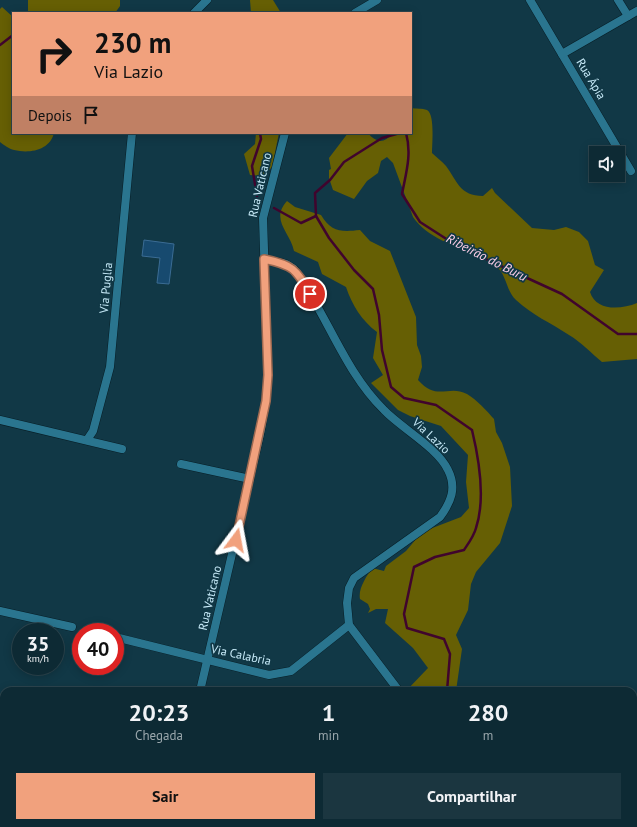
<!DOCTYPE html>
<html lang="pt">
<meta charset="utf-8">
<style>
:root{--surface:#0d2a34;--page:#1b3640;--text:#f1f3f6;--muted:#9aa7ac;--line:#2d464f;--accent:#f1a17d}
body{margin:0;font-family:"PT Sans",sans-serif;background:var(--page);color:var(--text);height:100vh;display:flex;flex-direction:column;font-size:15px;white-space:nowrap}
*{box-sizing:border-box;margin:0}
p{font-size:13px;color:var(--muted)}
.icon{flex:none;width:22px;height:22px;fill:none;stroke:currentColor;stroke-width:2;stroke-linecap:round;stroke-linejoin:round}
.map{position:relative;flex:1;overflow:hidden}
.panel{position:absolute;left:0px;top:687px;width:637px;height:140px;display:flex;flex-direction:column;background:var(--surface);border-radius:12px 12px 0 0;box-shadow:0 2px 10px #0003,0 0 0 1px var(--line)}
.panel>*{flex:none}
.top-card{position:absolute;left:12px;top:12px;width:400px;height:122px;border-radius:0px;box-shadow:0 2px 10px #0003,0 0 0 1px var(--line);background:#f1a17d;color:#111;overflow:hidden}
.controls{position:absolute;left:589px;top:146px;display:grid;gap:8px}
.controls a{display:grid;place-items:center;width:36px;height:36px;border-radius:0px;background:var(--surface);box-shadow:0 2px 10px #0003,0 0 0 1px var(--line);font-size:20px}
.speed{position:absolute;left:12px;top:623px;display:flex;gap:8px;font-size:20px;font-weight:700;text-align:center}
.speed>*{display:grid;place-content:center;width:52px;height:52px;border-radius:50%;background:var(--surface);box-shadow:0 2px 10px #0003,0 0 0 1px var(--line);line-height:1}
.speed small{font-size:10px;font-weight:400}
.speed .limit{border:6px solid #d22;background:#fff;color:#111}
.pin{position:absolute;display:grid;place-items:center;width:34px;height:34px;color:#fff;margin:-17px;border:2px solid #fff;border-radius:50%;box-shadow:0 1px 4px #0007}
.me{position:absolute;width:44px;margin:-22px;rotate:13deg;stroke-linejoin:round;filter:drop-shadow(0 0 3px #0008)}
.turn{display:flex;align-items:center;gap:14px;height:84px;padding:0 16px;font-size:18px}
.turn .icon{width:52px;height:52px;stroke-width:2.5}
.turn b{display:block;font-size:28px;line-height:34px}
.then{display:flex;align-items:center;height:38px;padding:0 16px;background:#0003;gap:8px;font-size:15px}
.eta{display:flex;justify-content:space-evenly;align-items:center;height:68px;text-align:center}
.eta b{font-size:24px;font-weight:600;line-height:28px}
.primary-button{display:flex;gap:8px;margin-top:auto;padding:8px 16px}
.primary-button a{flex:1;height:46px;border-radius:0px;background:var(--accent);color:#111;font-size:16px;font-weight:600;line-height:46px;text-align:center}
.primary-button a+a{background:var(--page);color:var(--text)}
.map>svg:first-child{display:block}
.forest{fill:#665f04}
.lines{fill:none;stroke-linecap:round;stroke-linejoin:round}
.stream{stroke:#40042d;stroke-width:2.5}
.building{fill:#174a6f;stroke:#3b6c94}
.minor-casing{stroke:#071e26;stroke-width:9}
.minor{stroke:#2a758f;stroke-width:8}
.route-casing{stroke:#9d6951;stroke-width:10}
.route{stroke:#f1a17d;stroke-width:7}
.labels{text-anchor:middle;stroke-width:3.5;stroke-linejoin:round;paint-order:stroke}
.street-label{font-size:12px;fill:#c7eaf8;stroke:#113846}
.water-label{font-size:13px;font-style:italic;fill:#fecfe9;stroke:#113846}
</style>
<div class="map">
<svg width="637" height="827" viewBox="0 0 637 827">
<rect width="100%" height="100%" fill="#113846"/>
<g class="forest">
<polygon points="28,0 120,0 120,6 115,13 28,13"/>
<polygon points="250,0 273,0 281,13 251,13"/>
<path d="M2,7L13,17V133H54C50,150 30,154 14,150C9,149 4,145 0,142V9Z"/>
<path d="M411,108C416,109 422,108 427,110C435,114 432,144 432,153C436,157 442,161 446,166C457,181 460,196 483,196L492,188L495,193L532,228L554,230L566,227L579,232L588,241L595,265L604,270L590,292C596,311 620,310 637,303V359L602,362C591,353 581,342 569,335C551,323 532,315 516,300C506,291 507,275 496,266C471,248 431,244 413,217L393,163L387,157L381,161L378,173L367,181L354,199L333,190L329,178V170L331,169L329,158L348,133H368C376,143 384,144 393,133H411Z"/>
<polygon points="256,133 279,133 272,167 263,176 250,175 244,154 255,144"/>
<path d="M287,201L295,207L321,215C331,232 341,232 360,230L370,241L390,251L416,317L417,345L421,356L422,367L418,380C438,402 448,384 467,394C477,400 487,411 494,419L496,432L502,443L510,467L512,506L500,543L476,572L471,584L468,610L456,635L462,649L456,691H406L428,668L413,648L385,623L388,609H376L368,613L370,609L368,604L360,599C358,589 366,577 372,568L384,571L386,566L406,551L422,532L461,517L469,508L466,482L468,455L441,426L410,416L398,410L371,383L383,375L373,358L377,332C362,321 352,305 346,287L322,274L318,262L294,251C290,232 270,220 287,201Z"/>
<polygon points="388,823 503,823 502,827 385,827"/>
</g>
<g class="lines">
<g class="stream">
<polyline points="0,45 13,35"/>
<path d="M400,133L382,138L344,162L330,180L315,193L316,216L329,238L354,270L373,289L379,315L382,350L391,387L404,398L436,405L472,430C479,459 486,498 476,528C474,536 468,544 464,550L435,557L414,567L404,614L407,628L444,639L450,654L447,691"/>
<path d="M406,133C412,154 406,173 402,194L420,222L448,240L490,261L562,294L618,334H637"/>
<polyline points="257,196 252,166 261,139 260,133"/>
<polyline points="274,208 301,223 316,216"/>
<polyline points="459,827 460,823"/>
</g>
</g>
<polygon class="building" points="144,240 174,244 169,284 157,283 160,258 142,256"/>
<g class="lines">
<g class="minor-casing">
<g id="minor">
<polyline points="530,0 631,171"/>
<polyline points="618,0 628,16"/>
<polyline points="194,13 207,0"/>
<polyline points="355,13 377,0"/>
<polyline points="562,54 637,11"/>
<path d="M264,259L286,264L294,269C327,314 344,371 384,410C401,428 438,448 448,470C457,488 451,502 440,517L354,578L349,588L347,603L349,625L399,691"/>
<polyline points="0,420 122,449"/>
<polyline points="87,440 93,431 110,367 132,133"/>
<polyline points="181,464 250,479"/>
<polyline points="0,611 72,627"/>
<polyline points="115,637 269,675 291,671 349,625"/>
<polyline points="200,691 260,434 266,401 268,375 263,218 285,133"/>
<polyline points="90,823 106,827"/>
<polyline points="168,827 169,823"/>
<polyline points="331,827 337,823"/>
</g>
</g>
<use href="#minor" class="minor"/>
</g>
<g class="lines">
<g class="route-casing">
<path id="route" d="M236,540L266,401L268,375L264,259C293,265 296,269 310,294"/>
</g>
<use href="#route" class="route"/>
</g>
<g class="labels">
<g class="street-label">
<text transform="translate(591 79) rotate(59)" y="4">Rua Ápia</text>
<text transform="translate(260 185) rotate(-77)" y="4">Rua Vaticano</text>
<text transform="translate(106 288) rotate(-85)" y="4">Via Puglia</text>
<text transform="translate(431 436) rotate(43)" y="4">Via Lazio</text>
<text transform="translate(210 598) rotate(-77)" y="4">Rua Vaticano</text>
<text transform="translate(241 655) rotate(12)" y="4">Via Calabria</text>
</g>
<g class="water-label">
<text transform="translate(487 257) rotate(27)" y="5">Ribeirão do Buru</text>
</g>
</g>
</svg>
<div class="controls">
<a><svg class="icon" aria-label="sound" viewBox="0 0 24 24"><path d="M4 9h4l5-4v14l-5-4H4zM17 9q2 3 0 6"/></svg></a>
</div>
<div class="speed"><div>35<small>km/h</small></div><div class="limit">40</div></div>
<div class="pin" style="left:310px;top:294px;background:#d93025"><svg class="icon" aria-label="arrive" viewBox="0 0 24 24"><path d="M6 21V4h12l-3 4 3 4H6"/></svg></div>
<svg class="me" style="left:236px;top:540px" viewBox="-20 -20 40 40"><path d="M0-17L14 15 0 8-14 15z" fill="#f1a17d" stroke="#fff" stroke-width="4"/></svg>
<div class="top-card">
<div class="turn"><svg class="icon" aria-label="right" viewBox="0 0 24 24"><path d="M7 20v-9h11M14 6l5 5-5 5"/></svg><div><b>230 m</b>Via Lazio</div></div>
<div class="then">Depois<svg class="icon" aria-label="arrive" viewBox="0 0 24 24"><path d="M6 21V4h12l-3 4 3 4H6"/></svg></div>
</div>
<section class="panel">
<div class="eta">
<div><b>20:23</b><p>Chegada</p></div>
<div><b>1</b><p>min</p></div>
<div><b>280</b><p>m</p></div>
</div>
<div class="primary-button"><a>Sair</a><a>Compartilhar</a></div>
</section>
</div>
